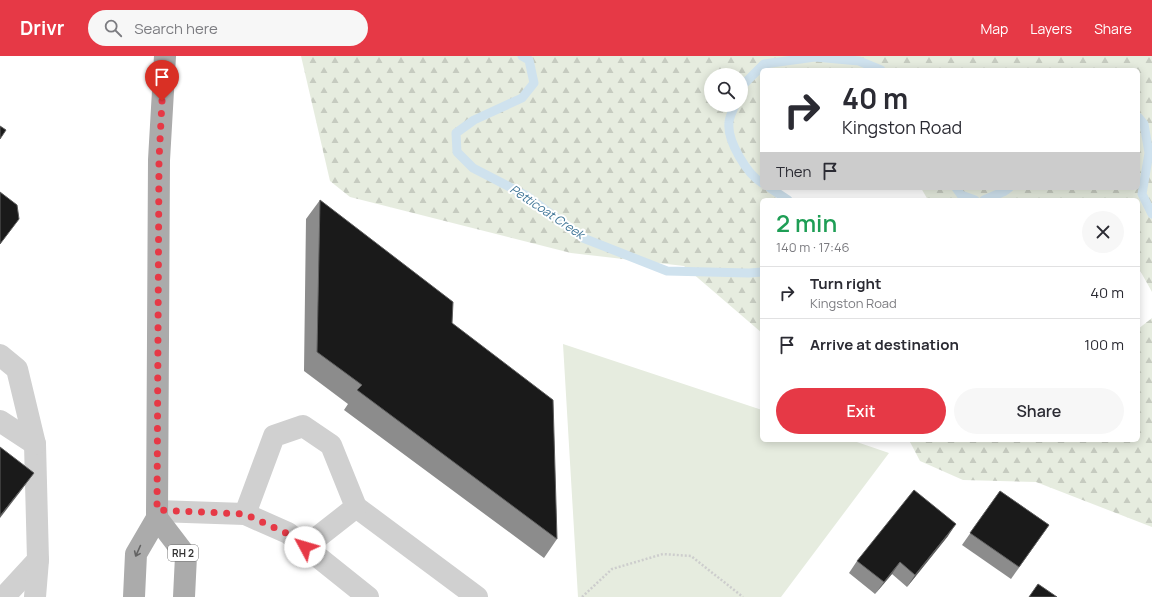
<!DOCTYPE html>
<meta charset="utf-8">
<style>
:root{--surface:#fff;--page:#f7f7f7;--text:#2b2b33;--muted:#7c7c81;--line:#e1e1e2;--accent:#e63946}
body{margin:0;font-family:Manrope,sans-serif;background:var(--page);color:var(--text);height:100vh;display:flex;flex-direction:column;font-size:15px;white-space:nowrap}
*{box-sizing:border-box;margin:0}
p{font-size:13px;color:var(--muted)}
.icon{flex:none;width:22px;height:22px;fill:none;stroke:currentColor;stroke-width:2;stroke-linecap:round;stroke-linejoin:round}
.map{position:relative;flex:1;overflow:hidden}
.side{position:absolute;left:760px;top:142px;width:380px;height:244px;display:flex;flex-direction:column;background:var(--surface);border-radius:6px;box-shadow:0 2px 10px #0003}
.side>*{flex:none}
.guide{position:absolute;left:760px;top:12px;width:380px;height:122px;border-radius:6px;box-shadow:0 2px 10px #0003;background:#fff;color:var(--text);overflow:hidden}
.tools{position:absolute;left:704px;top:12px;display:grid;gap:8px}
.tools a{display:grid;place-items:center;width:44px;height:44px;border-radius:50%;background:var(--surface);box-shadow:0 2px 10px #0003;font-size:20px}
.pin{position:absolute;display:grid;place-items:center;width:34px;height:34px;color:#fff;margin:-41px -17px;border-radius:50% 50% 50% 0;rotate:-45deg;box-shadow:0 0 4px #0007}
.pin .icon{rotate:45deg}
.me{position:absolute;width:44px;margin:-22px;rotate:309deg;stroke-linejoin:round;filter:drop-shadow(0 0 3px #0008)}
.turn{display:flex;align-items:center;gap:14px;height:84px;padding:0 16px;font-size:18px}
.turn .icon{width:52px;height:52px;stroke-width:2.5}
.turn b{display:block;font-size:28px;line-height:34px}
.then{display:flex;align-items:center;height:38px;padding:0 16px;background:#0003;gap:8px;font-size:15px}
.round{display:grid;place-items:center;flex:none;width:42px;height:42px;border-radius:21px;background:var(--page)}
.summary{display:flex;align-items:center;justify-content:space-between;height:68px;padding:0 16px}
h1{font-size:24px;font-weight:600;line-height:30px;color:#1e9e55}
.cta{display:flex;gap:8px;margin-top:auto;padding:8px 16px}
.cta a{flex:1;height:46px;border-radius:24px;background:var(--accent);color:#fff;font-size:16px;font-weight:600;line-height:46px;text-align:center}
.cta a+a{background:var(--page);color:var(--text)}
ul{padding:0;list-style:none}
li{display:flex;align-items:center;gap:12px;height:52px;padding:0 16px;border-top:1px solid var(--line)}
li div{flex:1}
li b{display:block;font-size:15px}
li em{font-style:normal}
header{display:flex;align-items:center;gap:24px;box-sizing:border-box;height:56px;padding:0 20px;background:var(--accent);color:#fff}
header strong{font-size:19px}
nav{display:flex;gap:22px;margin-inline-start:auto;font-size:14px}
.search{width:280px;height:36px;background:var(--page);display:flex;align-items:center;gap:10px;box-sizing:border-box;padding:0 14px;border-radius:22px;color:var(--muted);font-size:15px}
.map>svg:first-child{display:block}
.forest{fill:url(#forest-firs);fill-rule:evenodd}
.park{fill:#e6ecdf}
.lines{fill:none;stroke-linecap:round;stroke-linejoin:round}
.stream{stroke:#cfe2ee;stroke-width:9}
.path{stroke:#cdcdcd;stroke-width:2.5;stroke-dasharray:2 2;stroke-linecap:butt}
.minor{stroke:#d0d0d0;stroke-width:22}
.major{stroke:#ababab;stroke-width:22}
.wall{fill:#8c8c8c}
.shaded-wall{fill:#5f5f5f}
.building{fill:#1a1a1a;stroke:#5f5f5f}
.oneway{stroke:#636363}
.route{stroke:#e63946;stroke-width:7;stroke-dasharray:0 12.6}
.labels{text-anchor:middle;stroke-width:4;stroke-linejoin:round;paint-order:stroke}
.shield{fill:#fff;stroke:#707070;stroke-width:1}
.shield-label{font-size:10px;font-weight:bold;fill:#333}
.water-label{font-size:12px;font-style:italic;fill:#3f7597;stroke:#fff}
</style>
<header>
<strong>Drivr</strong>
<div class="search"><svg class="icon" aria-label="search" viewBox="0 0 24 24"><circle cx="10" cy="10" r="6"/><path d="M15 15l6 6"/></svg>Search here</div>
<nav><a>Map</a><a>Layers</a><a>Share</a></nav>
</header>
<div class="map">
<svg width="1152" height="541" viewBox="0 0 1152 541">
<defs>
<pattern id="forest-firs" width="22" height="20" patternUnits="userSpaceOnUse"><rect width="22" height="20" fill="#e6ecdf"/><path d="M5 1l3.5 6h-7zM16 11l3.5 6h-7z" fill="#c6cbc0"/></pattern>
</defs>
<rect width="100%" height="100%" fill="#fff"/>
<g class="forest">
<path d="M301,0H1152V236L1138,211V144H928L921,132H1138V14H762V132H775L776,144H762V277L684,210L571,197L350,141L330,125ZM711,19H741V49H711Z"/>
<polygon points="1152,262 1152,471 1036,426 963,424 920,405 909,384 1138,384 1138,273"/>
</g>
<polygon class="park" points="563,288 762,354 762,384 851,384 889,397 781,541 578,541"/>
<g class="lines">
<g class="stream">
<polyline points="522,0 529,4 534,27 522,42 474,64 456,77 457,96 473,112 527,140 583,182 667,215 749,217 762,216"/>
<polyline points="741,31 764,8 815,1 859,5 881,14"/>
<path d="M735,49C733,54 729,61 729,67C727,85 747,118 762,127"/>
<polyline points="1138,61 1144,68 1149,97 1142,138 1152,158"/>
<polyline points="770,132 788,144"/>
<polyline points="956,132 961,139 975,144"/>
<polyline points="984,144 1005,135 1009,132"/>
</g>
<polyline class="path" points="582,541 612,513 663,498 691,500 743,541"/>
<g class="minor">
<polyline points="0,299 17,313 35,388 38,504 4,541"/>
<polyline points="0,365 35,388"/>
<polyline points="356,451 477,541"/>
<polyline points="157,455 245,458 288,477 368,541"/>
<polyline points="245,458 274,380 303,370 331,389 356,451 305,491"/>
<polyline points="35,541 38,504"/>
</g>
<g class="major">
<polyline points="157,462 186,500 184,541"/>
<polyline points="134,541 136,498 157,462 159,104 165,0"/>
</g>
</g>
<g class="wall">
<polygon points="320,144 557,483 544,502 344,354 348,348 304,315 306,163"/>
<polygon points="1000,435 1049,469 1011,523 962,489"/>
<polygon points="948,480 907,531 892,518 875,538 849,517 857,505"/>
</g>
<g class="shaded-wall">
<polygon points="34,417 20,436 0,462 0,460"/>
<polygon points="956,468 948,480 907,531 915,519"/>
<polygon points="900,506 892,518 875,538 884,526"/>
</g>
<g class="building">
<polygon points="0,70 6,74 0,83"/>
<polygon points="0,136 17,149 19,163 0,188"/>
<polygon points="320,144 453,246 452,267 553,344 557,483 357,334 362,329 317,296"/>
<polygon points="0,391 34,417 0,460"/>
<polygon points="914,434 956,468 915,519 900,506 884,526 857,505"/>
<polygon points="1000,435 1049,469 1019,511 970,477"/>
<polygon points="1038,528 1057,541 1029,541"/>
</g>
<defs><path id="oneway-shaft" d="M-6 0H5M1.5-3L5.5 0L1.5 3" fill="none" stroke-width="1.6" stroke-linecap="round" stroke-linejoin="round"/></defs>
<use class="oneway" href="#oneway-shaft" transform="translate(138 495) rotate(114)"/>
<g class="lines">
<polyline class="route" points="162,45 159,104 157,454 245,458 288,478 305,491"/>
</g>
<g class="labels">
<rect class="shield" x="168" y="489" width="30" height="16" rx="3"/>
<g class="shield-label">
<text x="183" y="501">RH 2</text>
</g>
<g class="water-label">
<text transform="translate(547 156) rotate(34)" y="4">Petticoat Creek</text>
</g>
</g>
</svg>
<div class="tools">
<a><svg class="icon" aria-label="search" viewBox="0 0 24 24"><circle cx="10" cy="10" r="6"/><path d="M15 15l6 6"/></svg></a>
</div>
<div class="pin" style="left:162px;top:45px;background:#d93025"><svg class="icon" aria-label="arrive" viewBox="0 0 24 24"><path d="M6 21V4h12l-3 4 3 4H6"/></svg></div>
<svg class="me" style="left:305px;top:491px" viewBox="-20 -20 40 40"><circle r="19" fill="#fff"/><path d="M0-13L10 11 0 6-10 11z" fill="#e63946"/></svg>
<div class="guide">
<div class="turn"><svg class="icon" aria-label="right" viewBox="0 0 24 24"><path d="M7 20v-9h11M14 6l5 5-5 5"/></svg><div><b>40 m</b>Kingston Road</div></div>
<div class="then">Then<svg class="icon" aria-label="arrive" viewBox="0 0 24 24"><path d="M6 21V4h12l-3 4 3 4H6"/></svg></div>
</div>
<section class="side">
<div class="summary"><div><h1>2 min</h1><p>140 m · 17:46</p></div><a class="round"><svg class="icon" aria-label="close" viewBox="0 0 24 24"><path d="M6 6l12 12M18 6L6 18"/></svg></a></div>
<ul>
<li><svg class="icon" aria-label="right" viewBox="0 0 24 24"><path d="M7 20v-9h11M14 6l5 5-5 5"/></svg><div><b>Turn right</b><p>Kingston Road</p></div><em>40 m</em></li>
<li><svg class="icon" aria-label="arrive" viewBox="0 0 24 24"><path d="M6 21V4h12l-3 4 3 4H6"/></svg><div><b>Arrive at destination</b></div><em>100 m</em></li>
</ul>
<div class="cta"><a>Exit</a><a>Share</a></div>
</section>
</div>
